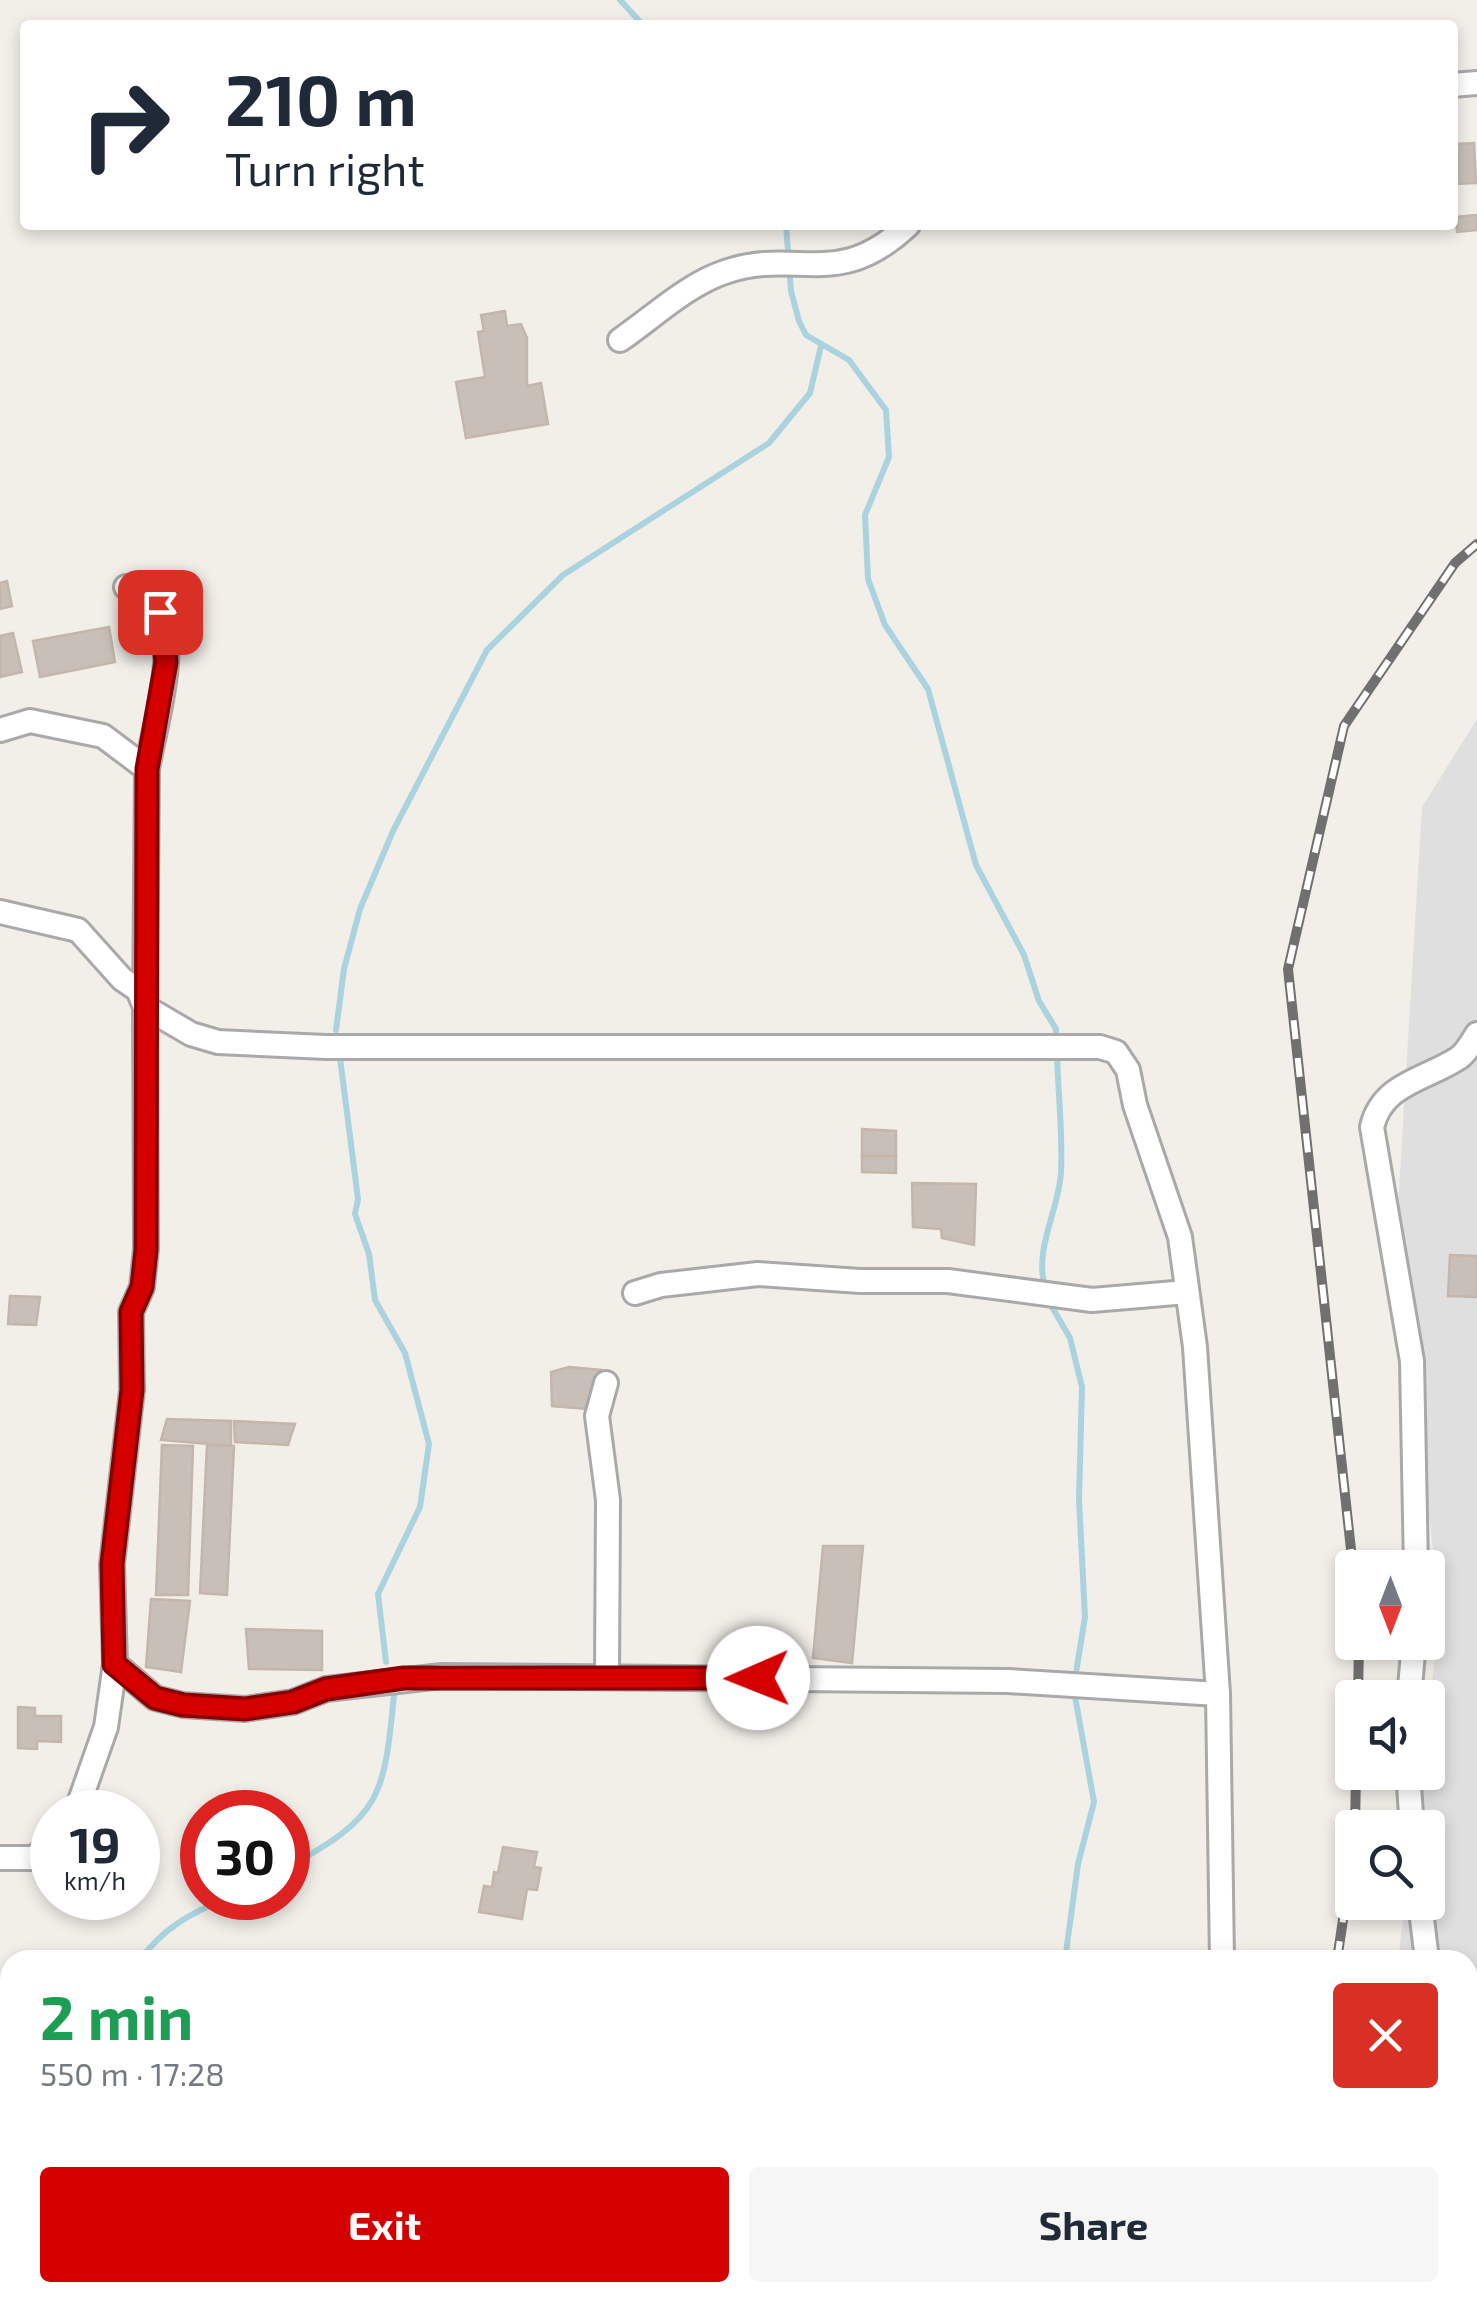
<!DOCTYPE html>
<meta charset="utf-8">
<style>
:root{--surface:#fff;--page:#f6f6f7;--text:#1f2937;--muted:#747a83;--accent:#d40000}
body{margin:0;font-family:"Exo 2",sans-serif;background:var(--page);color:var(--text);height:100vh;display:flex;flex-direction:column;font-size:38px;white-space:nowrap}
*{box-sizing:border-box;margin:0}
p{font-size:32px;color:var(--muted)}
.icon{flex:none;width:55px;height:55px;fill:none;stroke:currentColor;stroke-width:2;stroke-linecap:round;stroke-linejoin:round}
.map{position:relative;flex:1;overflow:hidden}
.sheet{position:absolute;left:0px;top:1950px;width:1478px;height:352px;display:flex;flex-direction:column;background:var(--surface);border-radius:30px 30px 0 0;box-shadow:0 5px 15px #0003}
.sheet>*{flex:none}
.banner{position:absolute;left:20px;top:20px;width:1438px;height:210px;border-radius:10px;box-shadow:0 5px 15px #0003;background:#fff;color:var(--text);overflow:hidden}
.needle{width:65px;rotate:180deg}
.tools{position:absolute;left:1335px;top:1550px;display:grid;gap:20px}
.tools a{display:grid;place-items:center;width:110px;height:110px;border-radius:10px;background:var(--surface);box-shadow:0 5px 15px #0003;font-size:50px}
.speed{position:absolute;left:30px;top:1790px;display:flex;gap:20px;font-size:50px;font-weight:700;text-align:center}
.speed>*{display:grid;place-content:center;width:130px;height:130px;border-radius:50%;background:var(--surface);box-shadow:0 5px 15px #0003;line-height:1}
.speed small{font-size:25px;font-weight:400}
.speed .limit{border:15px solid #d22;background:#fff;color:#111}
.pin{position:absolute;display:grid;place-items:center;width:85px;height:85px;color:#fff;margin:-42px;border-radius:20px;box-shadow:0 5px 15px #0006}
.me{position:absolute;width:110px;margin:-55px;rotate:269deg;stroke-linejoin:round;filter:drop-shadow(0 0 8px #0008)}
.turn{display:flex;align-items:center;gap:35px;height:210px;padding:0 40px;font-size:45px}
.turn .icon{width:130px;height:130px;stroke-width:2.5}
.turn b{display:block;font-size:70px;line-height:85px}
.round{display:grid;place-items:center;flex:none;width:105px;height:105px;border-radius:10px;background:var(--page)}
.overview{display:flex;align-items:center;justify-content:space-between;height:170px;padding:0 40px}
h1{font-size:60px;font-weight:700;line-height:75px;color:#1e9e55}
.action{display:flex;gap:20px;margin-top:auto;padding:20px 40px}
.action a{flex:1;height:115px;border-radius:10px;background:var(--accent);color:#fff;font-size:40px;font-weight:700;line-height:115px;text-align:center}
.action a+a{background:var(--page);color:var(--text)}
.map>svg:first-child{display:block}
.residential{fill:#e0dfdf}
.lines{fill:none;stroke-linecap:round;stroke-linejoin:round}
.stream{stroke:#aad3df;stroke-width:6}
.building{fill:#c7bfb8;stroke:#c4b6ab;stroke-width:2.5}
.minor-casing{stroke:#a9a9a9;stroke-width:28}
.minor{stroke:#fff;stroke-width:22}
.rail-casing{stroke:#707070;stroke-width:10}
.rail{stroke:#fff;stroke-width:6;stroke-dasharray:19;stroke-linecap:butt}
.route-casing{stroke:#8a0000;stroke-width:25}
.route{stroke:#d40000;stroke-width:18}
</style>
<div class="map">
<svg width="1477" height="2302" viewBox="0 0 1477 2302">
<rect width="100%" height="100%" fill="#f2efe9"/>
<polygon class="residential" points="1477,719 1477,2302 1382,2302 1383,2293 1468,2292 1468,1960 1398,1960 1405,1903 1428,1902 1428,1828 1414,1827 1421,1773 1428,1772 1428,1718 1440,1614 1397,1223 1422,807"/>
<g class="lines">
<g class="stream">
<polyline points="620,0 643,25"/>
<polyline points="786,225 791,291 799,321 806,335 849,360 886,410 889,457 865,515 868,579 885,625 928,689 976,865 1024,955 1039,1001 1056,1029 1056,1042"/>
<polyline points="336,1030 344,969 360,909 393,831 487,650 563,575 769,443 810,393 821,346"/>
<polyline points="340,1058 358,1199 355,1214 369,1254 375,1300 405,1353 429,1444 420,1507 378,1594 386,1662"/>
<path d="M1045,1288C1034,1248 1058,1213 1061,1173C1063,1134 1058,1093 1057,1054"/>
<polyline points="1048,1300 1070,1338 1082,1387 1079,1499 1085,1617 1075,1679"/>
<path d="M288,1867C381,1816 384,1798 394,1695"/>
<path d="M140,1960C163,1928 190,1914 226,1898"/>
<polyline points="1065,1960 1078,1864 1094,1802 1074,1691"/>
<polyline points="0,2039 10,2035"/>
<polyline points="1072,2302 1073,2292"/>
</g>
</g>
<g class="building">
<polygon points="1452,134 1456,134 1457,144 1474,143 1476,183 1452,184"/>
<polygon points="1477,215 1477,230 1457,232 1456,217"/>
<polygon points="505,311 507,326 521,324 527,338 527,386 541,383 548,424 466,438 456,382 485,377 478,332 484,331 481,315"/>
<polygon points="7,581 12,606 0,609 0,583"/>
<polygon points="109,627 115,662 40,677 33,641"/>
<polygon points="13,633 22,672 0,677 0,636"/>
<polygon points="862,1129 896,1131 896,1156 862,1156"/>
<polygon points="862,1156 896,1156 896,1173 862,1172"/>
<polygon points="912,1183 976,1184 974,1245 942,1238 941,1229 913,1227"/>
<polygon points="1450,1255 1477,1256 1477,1297 1448,1296"/>
<polygon points="10,1296 40,1297 36,1325 8,1324"/>
<polygon points="569,1367 601,1370 599,1410 552,1406 551,1372"/>
<polygon points="167,1419 231,1421 231,1446 161,1440"/>
<polygon points="234,1421 295,1424 288,1445 235,1442"/>
<polygon points="162,1445 193,1446 188,1595 156,1595"/>
<polygon points="207,1445 234,1446 227,1595 200,1593"/>
<polygon points="823,1546 863,1546 852,1663 813,1658"/>
<polygon points="151,1599 190,1601 181,1672 146,1667"/>
<polygon points="246,1629 322,1631 322,1670 249,1669"/>
<polygon points="18,1707 35,1708 35,1716 61,1716 61,1742 37,1741 37,1749 18,1748"/>
<polygon points="503,1847 537,1852 534,1867 541,1868 537,1890 527,1889 522,1919 479,1912 484,1886 492,1887 494,1872 498,1873"/>
<polygon points="1468,2242 1477,2249 1477,2272 1468,2286"/>
<polygon points="100,2292 286,2292 286,2299 100,2302"/>
<polygon points="734,2292 770,2292 773,2302 737,2302"/>
</g>
<g class="lines">
<g class="minor-casing">
<g id="minor">
<polyline points="1452,85 1477,83"/>
<path d="M620,340C652,318 688,284 725,272C797,247 837,292 908,225"/>
<path d="M0,730L30,721L103,736L147,769C154,729 177,653 161,615C155,599 140,593 126,587"/>
<polyline points="147,769 145,1007 191,1034 218,1042 326,1047 1100,1047 1116,1052 1128,1070 1135,1105 1180,1237 1195,1347 1218,1694 1222,1960"/>
<polyline points="0,912 78,930 122,979 138,990 145,1007 146,1249 142,1287 131,1312 132,1390 112,1564 115,1664 106,1727 76,1812"/>
<polyline points="635,1293 661,1285 758,1274 860,1281 948,1281 1092,1300 1187,1292"/>
<polyline points="606,1383 597,1416 608,1500 607,1677"/>
<path d="M1416,1568L1412,1361L1372,1127C1382,1084 1424,1080 1457,1059C1466,1054 1471,1043 1477,1034"/>
<polyline points="115,1664 155,1698 183,1705 245,1709 293,1702 326,1689 442,1676 1008,1681 1218,1694"/>
<polyline points="1409,1698 1414,1642"/>
<polyline points="1408,1772 1412,1828"/>
<polyline points="0,1858 33,1858 52,1844"/>
<polyline points="1420,1902 1427,1960"/>
<polyline points="1223,2302 1223,2292"/>
<polyline points="1419,2302 1421,2292"/>
</g>
</g>
<use href="#minor" class="minor"/>
<g class="rail-casing">
<g id="rail">
<polyline points="1353,1568 1288,969 1344,726 1455,563 1477,544"/>
<polyline points="1358,1698 1359,1642"/>
<polyline points="1355,1828 1356,1772"/>
<polyline points="1337,1960 1352,1859"/>
<polyline points="1280,2302 1281,2292"/>
</g>
</g>
<use href="#rail" class="rail"/>
</g>
<g class="lines">
<g class="route-casing">
<polyline id="route" points="160,612 166,662 147,769 146,1250 142,1287 131,1312 132,1390 112,1564 114,1664 155,1698 183,1705 245,1709 293,1702 326,1689 404,1678 758,1678"/>
</g>
<use href="#route" class="route"/>
</g>
</svg>
<div class="tools">
<a><svg class="needle" viewBox="-14 -14 28 28"><path d="M0-13l5 13h-10z" fill="#e53935"/><path d="M0 13l5-13h-10z" fill="#747a83"/></svg></a>
<a><svg class="icon" aria-label="sound" viewBox="0 0 24 24"><path d="M4 9h4l5-4v14l-5-4H4zM17 9q2 3 0 6"/></svg></a>
<a><svg class="icon" aria-label="search" viewBox="0 0 24 24"><circle cx="10" cy="10" r="6"/><path d="M15 15l6 6"/></svg></a>
</div>
<div class="speed"><div>19<small>km/h</small></div><div class="limit">30</div></div>
<div class="pin" style="left:160px;top:612px;background:#d93025"><svg class="icon" aria-label="arrive" viewBox="0 0 24 24"><path d="M6 21V4h12l-3 4 3 4H6"/></svg></div>
<svg class="me" style="left:758px;top:1678px" viewBox="-20 -20 40 40"><circle r="19" fill="#fff"/><path d="M0-13L10 11 0 6-10 11z" fill="#d40000"/></svg>
<div class="banner">
<div class="turn"><svg class="icon" aria-label="right" viewBox="0 0 24 24"><path d="M7 20v-9h11M14 6l5 5-5 5"/></svg><div><b>210 m</b>Turn right</div></div>
</div>
<section class="sheet">
<div class="overview"><div><h1>2 min</h1><p>550 m · 17:28</p></div><a class="round" style="background:#d93025;color:#fff"><svg class="icon" aria-label="close" viewBox="0 0 24 24"><path d="M6 6l12 12M18 6L6 18"/></svg></a></div>
<div class="action"><a>Exit</a><a>Share</a></div>
</section>
</div>
